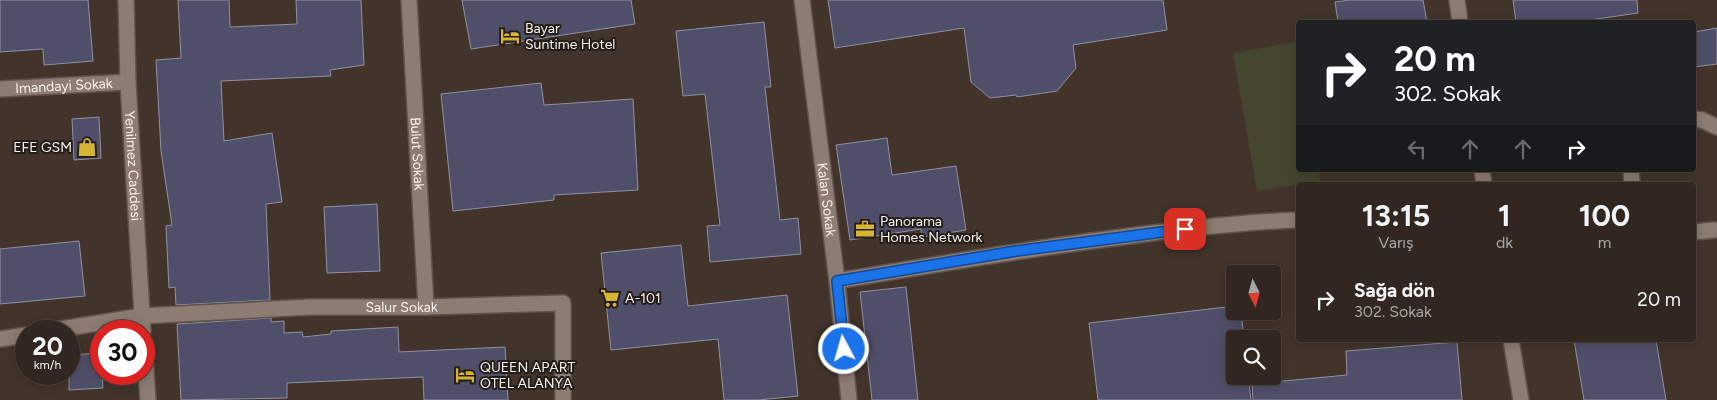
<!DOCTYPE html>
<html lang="tr">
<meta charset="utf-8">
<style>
:root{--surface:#322720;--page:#3d332d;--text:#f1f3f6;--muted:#a8a5a5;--line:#4d443e}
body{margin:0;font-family:Figtree,sans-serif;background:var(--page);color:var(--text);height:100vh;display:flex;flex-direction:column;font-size:19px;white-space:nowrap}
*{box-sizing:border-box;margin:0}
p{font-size:16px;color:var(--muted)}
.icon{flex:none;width:28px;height:28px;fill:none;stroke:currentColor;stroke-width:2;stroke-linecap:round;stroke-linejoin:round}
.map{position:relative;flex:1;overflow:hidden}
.panel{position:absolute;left:1296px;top:182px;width:400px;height:160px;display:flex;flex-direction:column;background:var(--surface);border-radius:5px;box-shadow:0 2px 12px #0003,0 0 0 1px var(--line)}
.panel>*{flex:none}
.banner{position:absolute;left:1296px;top:20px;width:400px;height:152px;border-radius:5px;box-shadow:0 2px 12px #0003,0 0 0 1px var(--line);background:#202124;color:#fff;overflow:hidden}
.needle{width:32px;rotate:174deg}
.fabs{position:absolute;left:1226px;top:265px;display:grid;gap:10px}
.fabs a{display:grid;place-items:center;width:55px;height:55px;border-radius:5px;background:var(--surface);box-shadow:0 2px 12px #0003,0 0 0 1px var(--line);font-size:25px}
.speed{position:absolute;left:15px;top:320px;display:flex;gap:10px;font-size:25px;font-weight:700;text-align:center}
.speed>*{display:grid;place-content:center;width:65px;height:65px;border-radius:50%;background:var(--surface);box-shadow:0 2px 12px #0003,0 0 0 1px var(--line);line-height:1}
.speed small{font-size:12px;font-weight:400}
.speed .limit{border:8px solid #d22;background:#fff;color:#111}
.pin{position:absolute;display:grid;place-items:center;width:42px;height:42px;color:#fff;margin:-21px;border-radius:10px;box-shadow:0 2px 8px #0006}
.me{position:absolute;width:55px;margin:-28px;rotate:354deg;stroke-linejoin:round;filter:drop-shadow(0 0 4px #0008)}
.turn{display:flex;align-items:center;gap:18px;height:105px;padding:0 15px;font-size:22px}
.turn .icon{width:65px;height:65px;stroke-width:2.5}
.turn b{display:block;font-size:35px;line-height:42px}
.lanes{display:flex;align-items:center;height:48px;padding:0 15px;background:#0003;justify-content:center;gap:25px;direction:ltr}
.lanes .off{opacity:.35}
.eta{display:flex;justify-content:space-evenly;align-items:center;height:85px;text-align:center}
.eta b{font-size:30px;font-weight:700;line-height:35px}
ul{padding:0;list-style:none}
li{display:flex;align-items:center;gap:15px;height:65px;padding:0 15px}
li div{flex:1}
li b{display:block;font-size:19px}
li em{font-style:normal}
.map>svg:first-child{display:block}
.green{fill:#444630}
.building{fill:#504f69;stroke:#9191a2}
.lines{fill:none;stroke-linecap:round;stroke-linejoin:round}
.lane-casing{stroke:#5f534c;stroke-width:18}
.street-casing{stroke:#5f534c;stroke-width:18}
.secondary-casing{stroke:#5f534c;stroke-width:18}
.lane{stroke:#8c7c72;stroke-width:15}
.street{stroke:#8c7c72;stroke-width:15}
.secondary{stroke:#8c7c72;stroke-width:15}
.route-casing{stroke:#114b97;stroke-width:12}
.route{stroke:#1a73e8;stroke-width:9}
.labels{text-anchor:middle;stroke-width:4;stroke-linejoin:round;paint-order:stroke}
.poi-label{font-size:14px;fill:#faf1ec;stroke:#231d19;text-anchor:start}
.street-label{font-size:14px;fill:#faf1ec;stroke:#231d19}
</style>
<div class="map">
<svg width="1717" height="400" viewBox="0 0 1717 400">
<rect width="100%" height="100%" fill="#42342b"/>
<polygon class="green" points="1295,42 1299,61 1299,170 1318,170 1320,181 1257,191 1233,53"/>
<g class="building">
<polygon points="0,0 88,0 93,61 44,65 43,49 0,52"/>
<polygon points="178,0 229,0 230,27 297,24 296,0 361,0 364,65 330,70 331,76 221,81 224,141 272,133 282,202 266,204 270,300 176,305 175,287 169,288 166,226 172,225 161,151 156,60 181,58"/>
<polygon points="462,0 631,0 635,24 471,49"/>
<polygon points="828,0 1163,0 1167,30 1073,45 1076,68 1057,91 1017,97 1016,95 990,98 971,82 964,28 835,48"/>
<polygon points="1349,0 1423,0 1427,22 1338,22 1335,2"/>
<polygon points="1513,0 1637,0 1638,13 1576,22 1516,22"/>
<polygon points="764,22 771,87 765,87 780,220 798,218 801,254 710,262 707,226 720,225 705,94 683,96 676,31"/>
<polygon points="1717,28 1717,64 1694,67 1694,32"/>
<polygon points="541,83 544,105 633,99 638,190 554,195 554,200 453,211 441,94"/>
<polygon points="99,117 101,158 74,160 72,119"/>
<polygon points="887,138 892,175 956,166 966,230 922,237 921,229 850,240 836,145"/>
<polygon points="377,204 380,271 327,273 324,207"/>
<polygon points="79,241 85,296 0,304 0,249"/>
<polygon points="681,245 688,306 787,295 798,396 759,400 724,400 718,339 611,350 601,253"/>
<polygon points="906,287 918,400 872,400 860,292"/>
<polygon points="1235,306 1235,311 1241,311 1244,339 1235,339 1235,376 1248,376 1251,400 1098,400 1089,323"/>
<polygon points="271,318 271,322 284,321 284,333 302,332 303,337 331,334 331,331 398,327 399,352 505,347 508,400 424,400 423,377 287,383 287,398 181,400 177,324"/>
<polygon points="1574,340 1656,340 1666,400 1584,400"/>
<polygon points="1457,342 1462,400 1253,400 1252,384 1347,375 1346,351"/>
<polygon points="101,353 103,388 69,390 69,355"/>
</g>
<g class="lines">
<g class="lane-casing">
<g id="lane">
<polyline points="1694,119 1702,120 1717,127"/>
<polyline points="1631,170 1632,185"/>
<polyline points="1694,232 1714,230"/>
</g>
</g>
<g class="street-casing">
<g id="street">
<path id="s1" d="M409,0L426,307"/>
<path id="s2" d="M802,0L837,281L849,400"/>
<polyline points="1457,0 1460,22"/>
<path id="s3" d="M0,89L128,82"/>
<polyline points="1482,170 1484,185"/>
<path d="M837,281C932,265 1026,249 1122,237C1181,229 1239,222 1299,220"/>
<path id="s4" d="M49,331L142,316L310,307H426L563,303V400"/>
<polyline points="0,339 26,335"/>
<polyline points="1511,340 1521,400"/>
</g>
</g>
<g class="secondary-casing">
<g id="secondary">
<path id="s5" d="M126,0L128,82L143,331"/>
<polyline points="144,343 148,400"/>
</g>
</g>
<use href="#lane" class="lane"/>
<use href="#street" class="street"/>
<use href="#secondary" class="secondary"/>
</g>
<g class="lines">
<g class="route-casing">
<polyline id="route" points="844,349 837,281 1016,251 1185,229"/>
</g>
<use href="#route" class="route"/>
</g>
<defs>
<g id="hotel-bare" transform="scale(1.5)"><path d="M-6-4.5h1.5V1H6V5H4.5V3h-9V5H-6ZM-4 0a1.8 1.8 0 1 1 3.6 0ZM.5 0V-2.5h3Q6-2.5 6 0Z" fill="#d8b434" stroke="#231d19" stroke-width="2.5" paint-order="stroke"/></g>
<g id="shop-bare" transform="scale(1.5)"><path d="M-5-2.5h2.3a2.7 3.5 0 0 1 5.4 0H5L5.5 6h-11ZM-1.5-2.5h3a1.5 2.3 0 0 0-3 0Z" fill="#d8b434" stroke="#231d19" stroke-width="2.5" paint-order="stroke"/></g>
<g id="office-bare" transform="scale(1.5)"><path d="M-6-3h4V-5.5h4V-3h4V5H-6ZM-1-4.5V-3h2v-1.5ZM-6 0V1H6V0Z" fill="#d8b434" stroke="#231d19" stroke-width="2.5" paint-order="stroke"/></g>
<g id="supermarket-bare" transform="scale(1.5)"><path d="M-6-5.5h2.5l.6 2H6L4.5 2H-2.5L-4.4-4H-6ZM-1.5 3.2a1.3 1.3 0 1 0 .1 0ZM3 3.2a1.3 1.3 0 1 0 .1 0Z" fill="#d8b434" stroke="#231d19" stroke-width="2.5" paint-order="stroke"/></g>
</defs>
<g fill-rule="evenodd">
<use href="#hotel-bare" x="510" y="36"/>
<use href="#shop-bare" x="87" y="147"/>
<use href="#office-bare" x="865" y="229"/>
<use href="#supermarket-bare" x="610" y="298"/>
<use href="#hotel-bare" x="465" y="375"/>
</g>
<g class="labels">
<g class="poi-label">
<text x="525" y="33">Bayar<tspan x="525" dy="16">Suntime Hotel</tspan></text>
<text x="72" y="152" text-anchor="end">EFE GSM</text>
<text x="880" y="226">Panorama<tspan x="880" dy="16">Homes Network</tspan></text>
<text x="625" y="303">A-101</text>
<text x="480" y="372">QUEEN APART<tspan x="480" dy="16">OTEL ALANYA</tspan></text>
</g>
<g class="street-label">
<text dy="5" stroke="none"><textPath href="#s3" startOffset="64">Imandayi Sokak</textPath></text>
<text dy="5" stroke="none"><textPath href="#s1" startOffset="154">Bulut Sokak</textPath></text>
<text dy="5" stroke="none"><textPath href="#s5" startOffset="166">Yenilmez Caddesi</textPath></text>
<text dy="5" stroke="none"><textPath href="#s2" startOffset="201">Kalan Sokak</textPath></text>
<text dy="5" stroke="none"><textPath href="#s4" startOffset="354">Salur Sokak</textPath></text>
</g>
</g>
</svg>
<div class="fabs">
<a><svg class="needle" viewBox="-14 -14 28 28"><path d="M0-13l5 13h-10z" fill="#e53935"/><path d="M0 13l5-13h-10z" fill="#a8a5a5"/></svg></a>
<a><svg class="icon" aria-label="search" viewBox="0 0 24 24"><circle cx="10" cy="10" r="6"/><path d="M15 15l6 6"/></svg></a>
</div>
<div class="speed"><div>20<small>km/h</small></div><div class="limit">30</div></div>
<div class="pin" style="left:1185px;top:229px;background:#d93025"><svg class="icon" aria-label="arrive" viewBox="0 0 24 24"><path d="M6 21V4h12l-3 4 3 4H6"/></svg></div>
<svg class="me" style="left:844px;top:349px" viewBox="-20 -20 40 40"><circle r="17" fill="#1a73e8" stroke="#fff" stroke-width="3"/><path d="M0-11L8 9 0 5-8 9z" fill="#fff"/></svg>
<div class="banner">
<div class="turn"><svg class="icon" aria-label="right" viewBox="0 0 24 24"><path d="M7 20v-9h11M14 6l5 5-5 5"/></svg><div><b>20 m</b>302. Sokak</div></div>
<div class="lanes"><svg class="icon off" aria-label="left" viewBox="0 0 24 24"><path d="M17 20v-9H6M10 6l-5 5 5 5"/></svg><svg class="icon off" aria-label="ahead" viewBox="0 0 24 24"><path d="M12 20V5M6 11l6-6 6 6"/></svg><svg class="icon off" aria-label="ahead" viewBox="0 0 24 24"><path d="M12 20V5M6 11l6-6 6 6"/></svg><svg class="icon" aria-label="right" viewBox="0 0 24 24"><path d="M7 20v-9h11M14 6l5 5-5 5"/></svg></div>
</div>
<section class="panel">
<div class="eta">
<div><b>13:15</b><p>Varış</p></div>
<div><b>1</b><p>dk</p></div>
<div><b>100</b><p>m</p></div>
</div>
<ul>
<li><svg class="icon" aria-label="right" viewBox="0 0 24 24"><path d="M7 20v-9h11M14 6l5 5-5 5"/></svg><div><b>Sağa dön</b><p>302. Sokak</p></div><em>20 m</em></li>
</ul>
</section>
</div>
